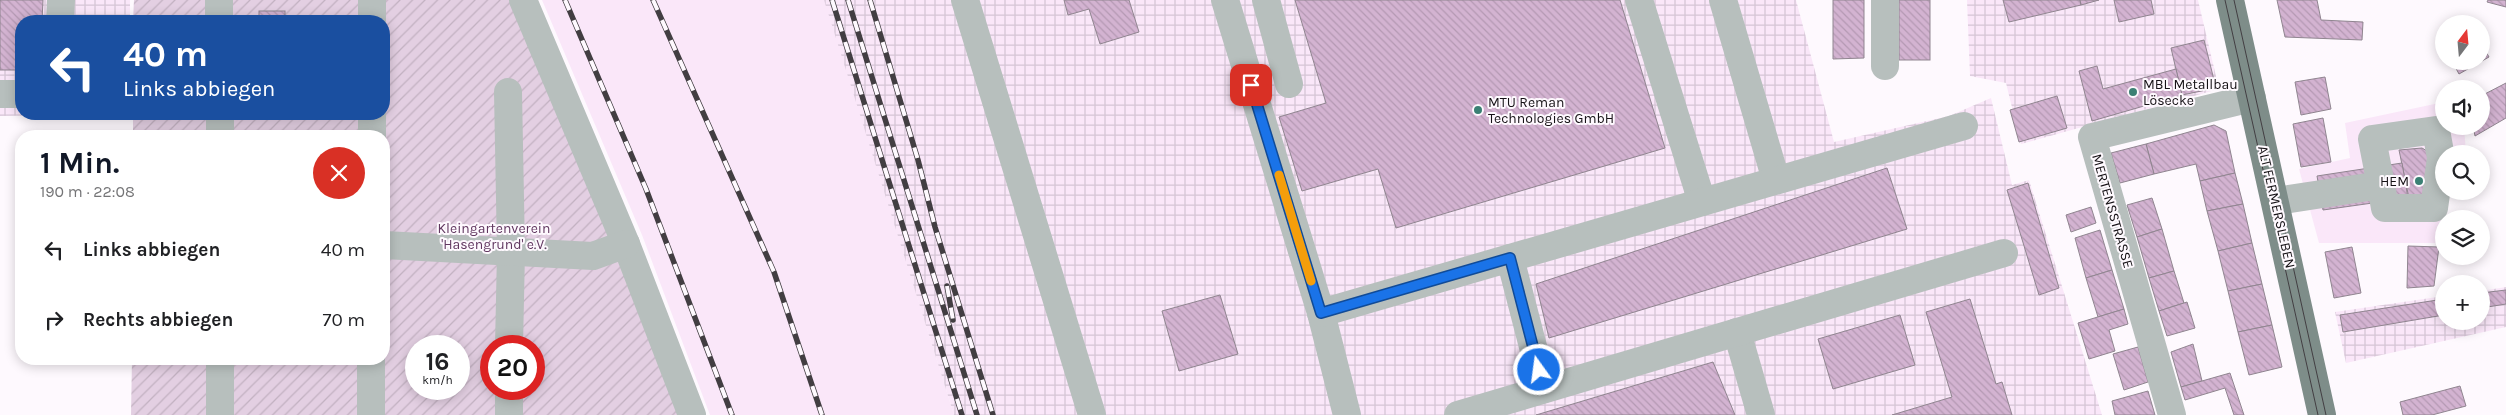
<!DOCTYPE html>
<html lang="de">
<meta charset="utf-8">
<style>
:root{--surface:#fff;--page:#f6f6f6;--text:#202124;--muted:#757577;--accent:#111827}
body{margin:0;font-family:Karla,sans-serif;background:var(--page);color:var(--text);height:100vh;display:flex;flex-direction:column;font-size:19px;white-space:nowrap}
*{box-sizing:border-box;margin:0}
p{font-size:16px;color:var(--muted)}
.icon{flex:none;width:28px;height:28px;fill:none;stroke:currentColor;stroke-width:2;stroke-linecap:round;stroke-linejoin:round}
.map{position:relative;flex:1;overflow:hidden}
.details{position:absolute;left:15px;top:130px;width:375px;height:235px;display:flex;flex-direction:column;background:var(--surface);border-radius:20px;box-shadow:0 2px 12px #0003}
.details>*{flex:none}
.top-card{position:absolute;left:15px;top:15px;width:375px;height:105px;border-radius:20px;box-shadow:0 2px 12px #0003;background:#1a4fa0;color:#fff;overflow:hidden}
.needle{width:32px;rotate:16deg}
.buttons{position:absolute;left:2435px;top:15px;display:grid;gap:10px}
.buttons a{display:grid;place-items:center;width:55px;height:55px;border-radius:50%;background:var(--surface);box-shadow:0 2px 12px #0003;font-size:25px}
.speed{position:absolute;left:405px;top:335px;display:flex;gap:10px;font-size:25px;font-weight:700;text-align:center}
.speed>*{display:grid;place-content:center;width:65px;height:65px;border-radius:50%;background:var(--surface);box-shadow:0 2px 12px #0003;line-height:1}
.speed small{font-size:12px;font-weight:400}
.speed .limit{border:8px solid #d22;background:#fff;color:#111}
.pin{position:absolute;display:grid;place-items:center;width:42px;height:42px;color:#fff;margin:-21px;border-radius:10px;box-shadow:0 2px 8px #0006}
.me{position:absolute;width:55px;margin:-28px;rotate:346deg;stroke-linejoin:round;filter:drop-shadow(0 0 4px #0008)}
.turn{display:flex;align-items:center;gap:18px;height:105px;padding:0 25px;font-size:22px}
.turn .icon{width:65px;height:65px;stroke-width:2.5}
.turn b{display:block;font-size:35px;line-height:42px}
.round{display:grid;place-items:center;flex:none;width:52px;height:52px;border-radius:26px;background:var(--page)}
.headline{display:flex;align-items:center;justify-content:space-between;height:85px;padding:0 25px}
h1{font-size:30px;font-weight:700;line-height:38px;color:var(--accent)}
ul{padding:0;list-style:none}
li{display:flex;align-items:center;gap:15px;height:70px;padding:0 25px}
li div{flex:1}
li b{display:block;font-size:19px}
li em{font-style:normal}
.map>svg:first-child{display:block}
.built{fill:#fae7f9}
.industrial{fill:url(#industrial-grid)}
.garden{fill:url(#garden-furrows);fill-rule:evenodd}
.building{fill:url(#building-back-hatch);stroke:#908590}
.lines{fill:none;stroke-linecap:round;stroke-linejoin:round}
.minor{stroke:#b7bfbd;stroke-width:28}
.major{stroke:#7e8d89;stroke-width:28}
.tram{stroke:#423e42;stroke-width:1}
.rail-casing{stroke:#423e42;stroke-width:5.5}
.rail{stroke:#fef9fe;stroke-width:4;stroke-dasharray:11;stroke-linecap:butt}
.route-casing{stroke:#114b97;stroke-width:12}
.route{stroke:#1a73e8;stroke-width:9}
.slow{stroke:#f59e0b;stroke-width:9}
.poi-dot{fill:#3b8074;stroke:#fef9fe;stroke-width:2}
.labels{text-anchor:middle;stroke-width:4;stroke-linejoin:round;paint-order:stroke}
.poi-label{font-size:14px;fill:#151115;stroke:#fef9fe;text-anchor:start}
.street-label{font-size:14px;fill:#151115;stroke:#fef9fe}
.park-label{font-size:14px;fill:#613760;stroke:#fef9fe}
</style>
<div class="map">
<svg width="2506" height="415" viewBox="0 0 2506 415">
<defs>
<pattern id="industrial-grid" width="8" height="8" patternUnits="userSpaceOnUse" patternTransform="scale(1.25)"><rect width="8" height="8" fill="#fae7f9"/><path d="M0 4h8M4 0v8" fill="none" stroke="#d5c5d5"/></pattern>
<pattern id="garden-furrows" width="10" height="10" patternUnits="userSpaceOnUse" patternTransform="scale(1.25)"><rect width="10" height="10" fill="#e3cfe2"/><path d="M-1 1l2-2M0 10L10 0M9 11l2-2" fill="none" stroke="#c2b1c1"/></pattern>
<pattern id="building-back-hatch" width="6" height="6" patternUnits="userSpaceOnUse" patternTransform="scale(1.25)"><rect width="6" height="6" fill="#d3b3d1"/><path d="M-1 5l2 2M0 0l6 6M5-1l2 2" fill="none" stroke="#b499b3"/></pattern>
</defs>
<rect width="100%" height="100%" fill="#fef9fe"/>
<g class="built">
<polygon points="542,0 825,0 954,415 710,415 642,235"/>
<polygon points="2444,102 2444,126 2464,126 2466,154 2444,154 2444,191 2439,243 2319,243 2299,169 2350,158 2345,123"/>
</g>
<g class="industrial">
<polygon points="0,0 130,0 130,21 21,21 21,114 132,114 0,116"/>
<polygon points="824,0 1796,0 1834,142 1949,116 1991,98 2012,185 2029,180 2102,415 954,415"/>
<polygon points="1967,0 2198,0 2219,89 2021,144 2006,83 1970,76"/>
<polygon points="2506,287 2506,327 2346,363 2335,312 2444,296 2444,321 2481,321 2481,291"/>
</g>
<path class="garden" d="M134,0H509L611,228L683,415H131L132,359H384V136H133V114H384V21H133ZM416,346H459V389H416ZM491,346H534V389H491Z"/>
<g class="building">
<polygon points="0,0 43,0 42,21 21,21 21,70 0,70"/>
<polygon points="1064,0 1129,0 1139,32 1100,44 1089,9 1068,15"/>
<polygon points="1295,0 1620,0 1665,148 1396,228 1378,169 1302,191 1279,117 1326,103"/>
<polygon points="1833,0 1864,0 1864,58 1833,59"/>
<rect x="1899" y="0" width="31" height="60"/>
<polygon points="2003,0 2080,0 2081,5 2009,22"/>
<polygon points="2080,0 2099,0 2081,5"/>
<polygon points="2114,0 2151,0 2154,14 2119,22"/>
<polygon points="2277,0 2317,0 2321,20 2363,22 2362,40 2285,37"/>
<polygon points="2488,0 2506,0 2506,7 2487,2"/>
<rect x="259" y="11" width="26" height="10"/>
<polygon points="2204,40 2216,88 2182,95 2171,48"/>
<polygon points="2481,43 2489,57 2459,74 2452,61 2481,61"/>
<polygon points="2097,66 2103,89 2176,69 2182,95 2092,121 2079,71"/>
<polygon points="2325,77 2331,109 2301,115 2295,82"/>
<polygon points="2506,83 2506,118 2475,136 2473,126 2481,126 2481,96"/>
<polygon points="2057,96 2067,128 2019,142 2010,110"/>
<polygon points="2323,118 2331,162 2301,167 2293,124"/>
<polygon points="2214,125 2226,131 2235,173 2200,181 2196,164 2154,174 2146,144"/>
<polygon points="2146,144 2154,174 2120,183 2111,153"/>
<polygon points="2422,148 2434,155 2432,201 2410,203 2399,150"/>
<polygon points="2402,163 2408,198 2323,210 2317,176"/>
<polygon points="1887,168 1907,229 1549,338 1536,284"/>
<polygon points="2235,173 2243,204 2207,211 2200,181"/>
<polygon points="2028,183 2059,288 2039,295 2007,190"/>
<polygon points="2152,198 2162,229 2137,237 2127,205"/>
<polygon points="2243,204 2252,243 2218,251 2207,211"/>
<polygon points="2091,207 2096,223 2071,232 2066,215"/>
<polygon points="2162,229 2174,271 2149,278 2137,237"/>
<polygon points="2100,230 2112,270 2086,278 2075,238"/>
<polygon points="2252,243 2262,284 2228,291 2218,251"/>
<polygon points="2408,246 2439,247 2434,286 2407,288"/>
<polygon points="2352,247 2361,293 2334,298 2325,252"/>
<polygon points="2112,270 2124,309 2098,317 2086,278"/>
<polygon points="2174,271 2184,303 2159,311 2149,278"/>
<polygon points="2262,284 2272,325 2238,332 2228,291"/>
<polygon points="2506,290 2506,304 2481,308 2481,293"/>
<polygon points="1220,295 1238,354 1179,371 1162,311"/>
<polygon points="1970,299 1996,384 2002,382 2012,415 1892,415 1952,397 1926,312"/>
<polygon points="2444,299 2444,315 2343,332 2340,315"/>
<polygon points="2187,302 2195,328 2167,336 2159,311"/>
<polygon points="2124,309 2128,324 2109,330 2115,351 2089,359 2078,323"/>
<polygon points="1900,315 1915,365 1833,389 1818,339"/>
<polygon points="2272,325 2282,367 2249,375 2238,332"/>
<polygon points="2193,344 2202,381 2181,387 2171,352"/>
<polygon points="2138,347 2148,382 2124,390 2113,354"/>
<polygon points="1713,362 1735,415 1536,415"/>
<polygon points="2230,373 2244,415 2234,415 2225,388 2185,400 2181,387"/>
<polygon points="2460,386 2466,406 2432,415 2403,415 2400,402"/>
<polygon points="2148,391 2155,415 2115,415 2112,401"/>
</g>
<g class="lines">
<g class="minor">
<polyline points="219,0 219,21"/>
<polyline points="523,0 626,244 692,415"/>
<polyline points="965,0 1092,415"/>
<polyline points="1225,0 1321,313 1347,415"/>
<polyline points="1266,0 1289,84"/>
<polyline points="1639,0 1702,202"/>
<polyline points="1723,0 1776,180"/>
<polyline points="1885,0 1885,66"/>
<polyline points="60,21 61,0"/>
<polyline points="372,21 372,0"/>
<polyline points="508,92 511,252 509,346"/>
<polyline points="0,94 21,94"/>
<polyline points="220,114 220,136"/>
<polyline points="372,136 372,114"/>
<polyline points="2276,201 2381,185 2372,139 2436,130 2441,158 2434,208 2385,208 2381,185"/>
<polyline points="384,245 593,256 626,244"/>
<polyline points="1510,258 1544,389"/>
<polyline points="1321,313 1964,126"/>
<polyline points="1737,332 1761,415"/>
<polyline points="220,359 220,415"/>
<polyline points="371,415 371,359"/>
<polyline points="509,415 509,389"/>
<polyline points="1458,415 2004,253"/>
<polyline points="2172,415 2092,137 2252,98"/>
</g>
<polyline class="major" points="2230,0 2322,415"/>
<g class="tram">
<polyline points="2225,0 2318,415"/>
<polyline points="2234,0 2326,415"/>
</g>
<g class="rail-casing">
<g id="rail">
<polyline points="565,0 646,189 732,415"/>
<polyline points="653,0 774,272 822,415"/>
<polyline points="832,0 962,415"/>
<polyline points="848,0 977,415"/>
<polyline points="870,0 918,160 935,227 993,415"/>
<polyline points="947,286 953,320"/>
</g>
</g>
<use href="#rail" class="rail"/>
</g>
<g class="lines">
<g class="route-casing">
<polyline id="route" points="1251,85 1321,313 1510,258 1539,370"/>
</g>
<use href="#route" class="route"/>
<polyline class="slow" points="1279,175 1311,281"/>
</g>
<g class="poi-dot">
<circle cx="2133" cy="92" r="5"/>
<circle cx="1478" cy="110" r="5"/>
<circle cx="2419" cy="181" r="5"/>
</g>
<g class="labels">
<g class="poi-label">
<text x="2143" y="89">MBL Metallbau<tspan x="2143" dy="16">Lösecke</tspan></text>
<text x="1488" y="107">MTU Reman<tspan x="1488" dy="16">Technologies GmbH</tspan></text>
<text x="2409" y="186" text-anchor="end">HEM</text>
</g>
<g class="street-label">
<text transform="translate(2277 207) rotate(77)" y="5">ALT FERMERSLEBEN</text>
<text transform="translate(2113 211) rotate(74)" y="5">MERTENSSTRASSE</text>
</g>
<g class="park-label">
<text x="494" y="233">Kleingartenverein<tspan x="494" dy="16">'Hasengrund' e.V.</tspan></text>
</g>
</g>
</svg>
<div class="buttons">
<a><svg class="needle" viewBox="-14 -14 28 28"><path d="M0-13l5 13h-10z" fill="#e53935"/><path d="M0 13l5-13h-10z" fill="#757577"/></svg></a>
<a><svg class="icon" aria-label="sound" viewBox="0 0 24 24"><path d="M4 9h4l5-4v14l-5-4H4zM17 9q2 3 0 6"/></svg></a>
<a><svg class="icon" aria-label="search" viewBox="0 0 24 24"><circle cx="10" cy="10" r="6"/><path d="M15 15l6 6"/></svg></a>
<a><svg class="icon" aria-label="layers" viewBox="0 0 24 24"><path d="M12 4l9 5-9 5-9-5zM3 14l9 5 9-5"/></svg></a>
<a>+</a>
</div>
<div class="speed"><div>16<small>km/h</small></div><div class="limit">20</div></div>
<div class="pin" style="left:1251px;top:85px;background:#d93025"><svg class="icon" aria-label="arrive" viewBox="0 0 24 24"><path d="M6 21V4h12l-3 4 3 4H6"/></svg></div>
<svg class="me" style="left:1539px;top:370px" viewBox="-20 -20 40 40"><circle r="17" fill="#1a73e8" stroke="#fff" stroke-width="3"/><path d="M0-11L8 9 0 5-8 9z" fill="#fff"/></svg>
<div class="top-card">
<div class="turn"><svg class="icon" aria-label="left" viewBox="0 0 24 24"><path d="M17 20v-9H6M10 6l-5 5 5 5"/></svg><div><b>40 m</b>Links abbiegen</div></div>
</div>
<section class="details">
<div class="headline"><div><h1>1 Min.</h1><p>190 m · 22:08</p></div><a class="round" style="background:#d93025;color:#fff"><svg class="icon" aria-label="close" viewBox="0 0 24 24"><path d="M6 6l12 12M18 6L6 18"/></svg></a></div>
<ul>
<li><svg class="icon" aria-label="left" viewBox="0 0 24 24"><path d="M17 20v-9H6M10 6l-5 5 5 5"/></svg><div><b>Links abbiegen</b></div><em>40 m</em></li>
<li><svg class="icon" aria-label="right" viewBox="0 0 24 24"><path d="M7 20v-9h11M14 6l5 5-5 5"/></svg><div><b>Rechts abbiegen</b></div><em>70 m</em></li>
</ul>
</section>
</div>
